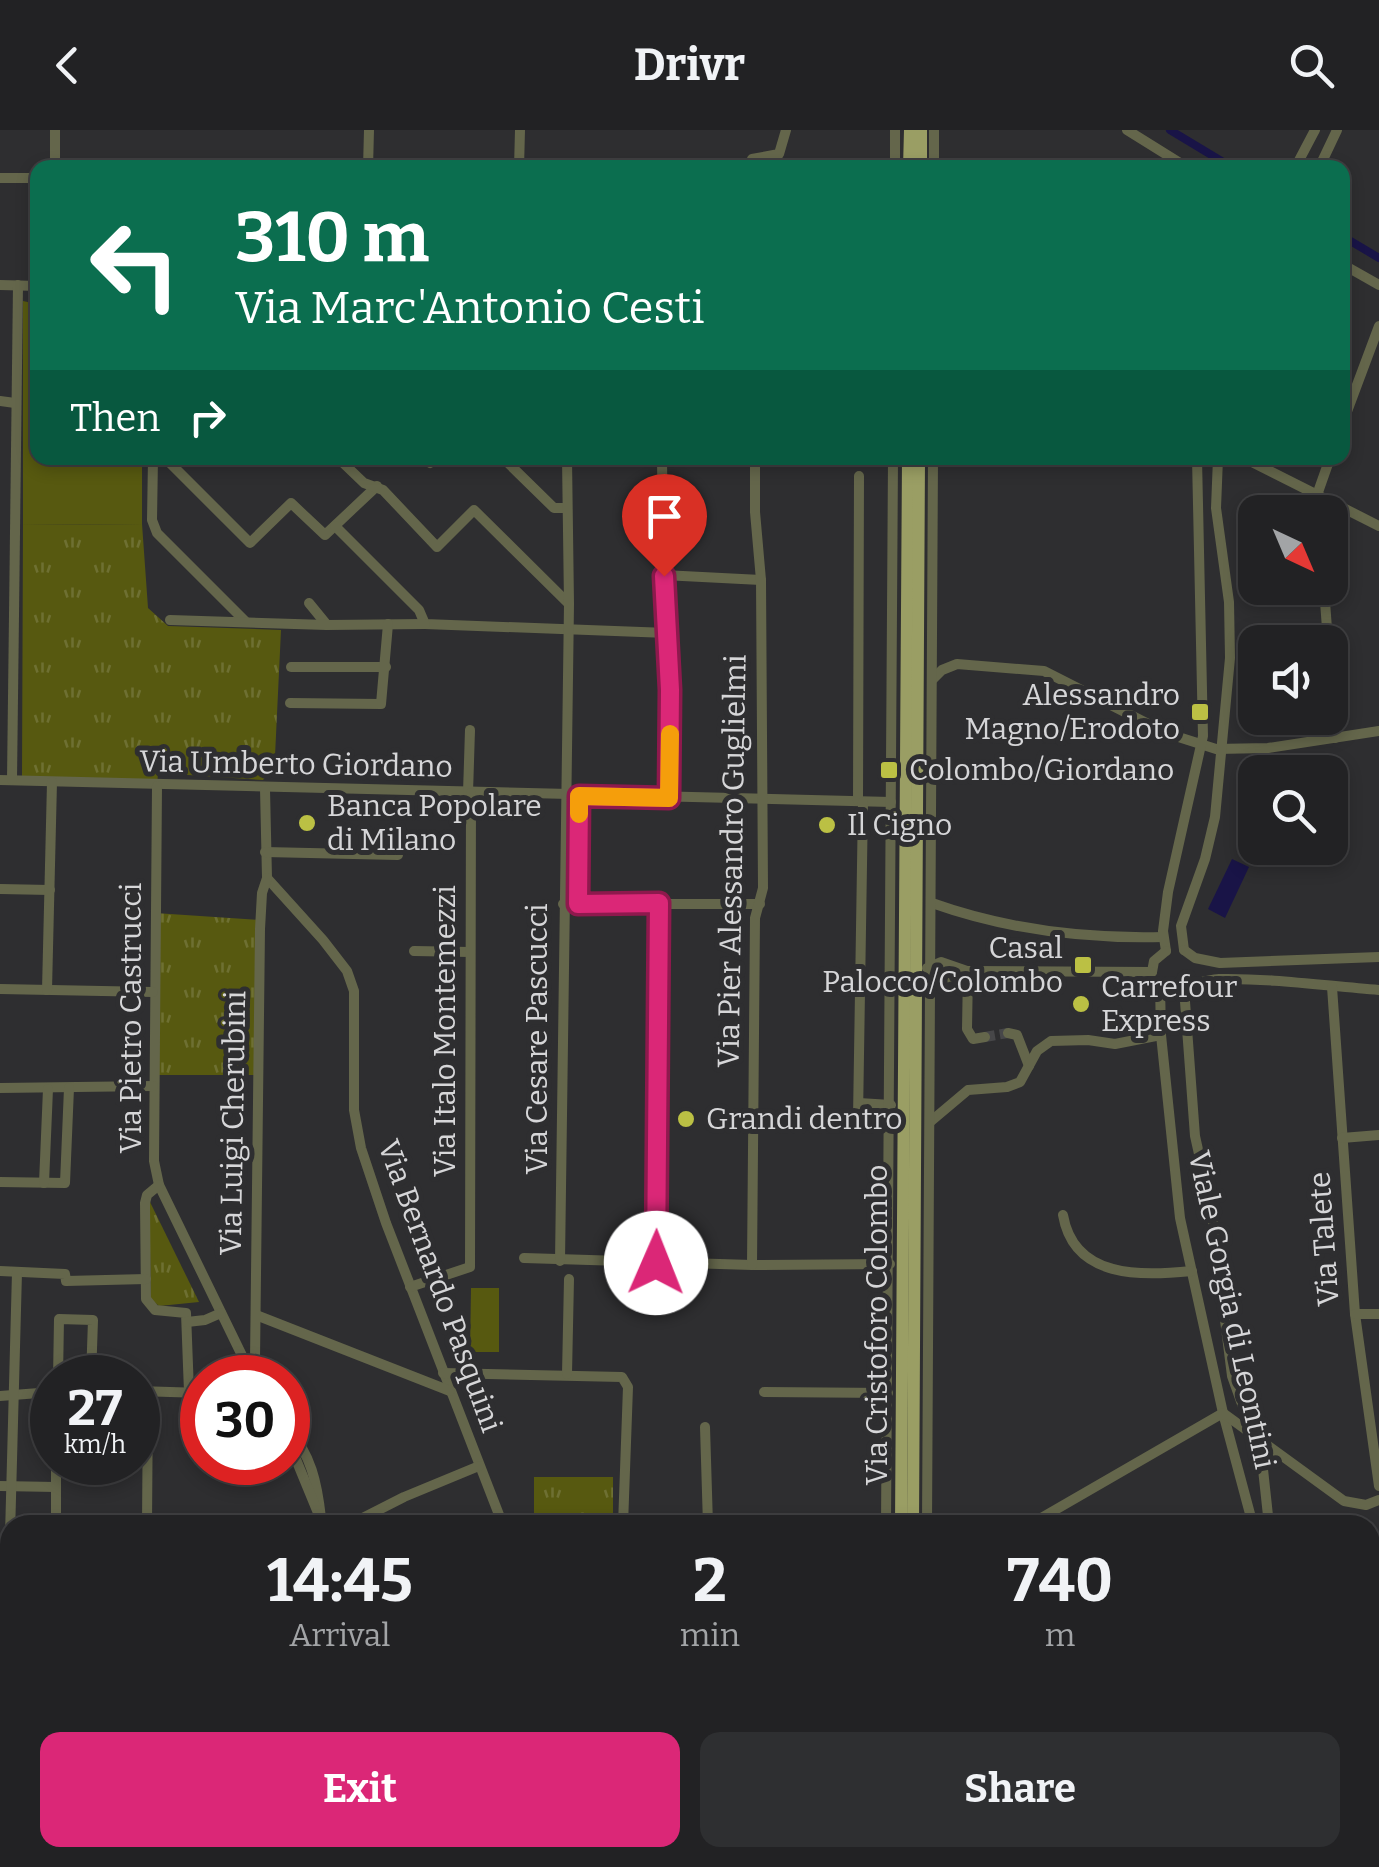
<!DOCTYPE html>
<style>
:root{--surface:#222224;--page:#2e2f31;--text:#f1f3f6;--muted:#a2a4a6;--line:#3f3f41;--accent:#db2777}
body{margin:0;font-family:Bitter,serif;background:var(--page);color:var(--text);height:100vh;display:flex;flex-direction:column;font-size:38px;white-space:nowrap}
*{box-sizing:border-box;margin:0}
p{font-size:32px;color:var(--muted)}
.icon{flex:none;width:55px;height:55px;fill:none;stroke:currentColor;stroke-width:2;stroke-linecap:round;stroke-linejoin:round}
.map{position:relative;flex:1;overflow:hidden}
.side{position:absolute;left:0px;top:1385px;width:1380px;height:352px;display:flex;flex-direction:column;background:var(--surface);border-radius:30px 30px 0 0;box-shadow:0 5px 15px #0003,0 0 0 2px var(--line)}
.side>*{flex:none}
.hud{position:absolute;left:30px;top:30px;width:1320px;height:305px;border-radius:20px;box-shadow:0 5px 15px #0003,0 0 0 2px var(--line);background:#0b6e4f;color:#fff;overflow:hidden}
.needle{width:65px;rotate:136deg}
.controls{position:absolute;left:1238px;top:365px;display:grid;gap:20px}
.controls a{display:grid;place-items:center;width:110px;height:110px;border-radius:20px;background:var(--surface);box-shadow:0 5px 15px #0003,0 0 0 2px var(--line);font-size:50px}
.speed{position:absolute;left:30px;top:1225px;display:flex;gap:20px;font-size:50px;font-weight:700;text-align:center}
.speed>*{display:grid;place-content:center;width:130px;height:130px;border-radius:50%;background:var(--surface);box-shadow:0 5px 15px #0003,0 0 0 2px var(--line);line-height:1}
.speed small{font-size:25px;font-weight:400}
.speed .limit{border:15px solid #d22;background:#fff;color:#111}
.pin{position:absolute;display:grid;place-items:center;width:85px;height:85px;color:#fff;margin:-102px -42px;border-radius:50% 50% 50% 0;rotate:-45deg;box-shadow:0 0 10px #0007}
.pin .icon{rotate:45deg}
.me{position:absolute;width:110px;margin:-55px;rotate:1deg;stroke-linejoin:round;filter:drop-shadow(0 0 8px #0008)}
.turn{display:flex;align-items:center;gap:35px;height:210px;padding:0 40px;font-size:45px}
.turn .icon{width:130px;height:130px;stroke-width:2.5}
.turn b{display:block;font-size:70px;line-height:85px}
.then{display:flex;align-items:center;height:95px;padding:0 40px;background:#0003;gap:20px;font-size:38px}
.eta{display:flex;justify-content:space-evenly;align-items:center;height:170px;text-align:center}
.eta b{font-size:60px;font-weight:700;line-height:70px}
.action{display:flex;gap:20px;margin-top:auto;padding:20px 40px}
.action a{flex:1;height:115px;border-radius:20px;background:var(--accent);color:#fff;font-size:40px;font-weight:700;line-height:115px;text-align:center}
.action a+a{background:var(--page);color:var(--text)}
header{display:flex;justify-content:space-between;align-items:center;height:130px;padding:0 40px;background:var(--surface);font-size:45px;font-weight:700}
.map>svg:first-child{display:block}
.grass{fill:url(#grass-tufts)}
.garden{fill:#575910}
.water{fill:#191447}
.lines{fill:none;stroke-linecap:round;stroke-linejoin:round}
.canal{stroke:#191447;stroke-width:8}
.minor-tunnel{stroke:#474749;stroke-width:10;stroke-dasharray:10 5;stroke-linecap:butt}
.minor{stroke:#64664b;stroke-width:10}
.major{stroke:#9a9e64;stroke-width:12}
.route-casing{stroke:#8e194d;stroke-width:25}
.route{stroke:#db2777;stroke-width:18}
.slow{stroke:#f59e0b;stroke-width:18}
.poi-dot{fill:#bbc044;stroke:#2e2e30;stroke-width:4}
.labels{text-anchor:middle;stroke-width:10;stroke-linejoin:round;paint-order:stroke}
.poi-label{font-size:30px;fill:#d6d6d8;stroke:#2e2e30;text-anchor:start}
.street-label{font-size:30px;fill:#d6d6d8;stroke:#2e2e30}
</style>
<header><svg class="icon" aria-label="back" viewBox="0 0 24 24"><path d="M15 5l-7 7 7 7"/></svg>Drivr<svg class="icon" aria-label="search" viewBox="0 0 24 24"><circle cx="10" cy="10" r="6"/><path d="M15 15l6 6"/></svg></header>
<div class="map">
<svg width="1379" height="1737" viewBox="0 0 1379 1737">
<defs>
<pattern id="grass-tufts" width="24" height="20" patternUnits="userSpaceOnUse" patternTransform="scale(2.5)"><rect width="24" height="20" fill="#575910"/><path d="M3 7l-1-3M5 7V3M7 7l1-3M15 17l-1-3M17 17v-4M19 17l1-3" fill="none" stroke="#6e7032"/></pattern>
</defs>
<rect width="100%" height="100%" fill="#2e2e30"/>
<g class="grass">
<polygon points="142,394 148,478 168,496 281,500 274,647 267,645 263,650 158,643 157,656 22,650 23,395"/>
<polygon points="155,783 261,790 259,945 153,945"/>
<polygon points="149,1070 199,1172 159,1176 151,1169"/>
<rect x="534" y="1347" width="79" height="48"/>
<polygon points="391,1728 527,1728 527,1737 390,1737"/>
</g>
<g class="garden">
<polygon points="23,171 37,174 38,328 142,328 142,394 23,395"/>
<polygon points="471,1158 499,1158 499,1222 470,1222"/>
</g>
<polygon class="water" points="1232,729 1249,737 1225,788 1208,779"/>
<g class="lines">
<g class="canal">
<polyline points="1170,0 1233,38"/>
<polyline points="1342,106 1379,128"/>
</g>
<polyline class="minor-tunnel" points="985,907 1008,903"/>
<g class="minor">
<polyline points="55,0 55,38"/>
<polyline points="1127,0 1188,38"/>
<polyline points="752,29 779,24 786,0"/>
<polyline points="368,38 369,0"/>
<polyline points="519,38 520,0"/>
<polyline points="895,38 895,0"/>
<polyline points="934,38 934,0"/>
<polyline points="1295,38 1315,0"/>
<polyline points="1319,38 1337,0"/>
<polyline points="0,48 38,48"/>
<polyline points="1342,134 1379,155"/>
<polyline points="0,155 38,156"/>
<polyline points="0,271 15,273"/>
<polyline points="1342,295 1379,196"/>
<polyline points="153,328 152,390 157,403 245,491"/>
<polyline points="165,328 250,413 291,373 325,405 377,356"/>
<polyline points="246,328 249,328"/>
<polyline points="328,328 340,330 364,353 383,360 437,417 474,380 568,473"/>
<polyline points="424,328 430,333 435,328"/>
<polyline points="503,328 554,378 567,378"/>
<path d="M662,328C663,441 670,554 669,668"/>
<polyline points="1244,328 1379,396"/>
<polyline points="1318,382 1317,365 1330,328"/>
<polyline points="335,396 419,480 425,494 668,503"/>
<polyline points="663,445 761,450"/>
<polyline points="1324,458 1328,512"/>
<polyline points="309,473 327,495"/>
<polyline points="170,490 327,495 425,494"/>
<polyline points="291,537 386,537"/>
<polyline points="1330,538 1335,608"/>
<polyline points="933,549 942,540 957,534 1044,541 1166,603 1216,619 1268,618 1379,601"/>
<polyline points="290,573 381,574 388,494"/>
<polyline points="0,650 891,672"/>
<polyline points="12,650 18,155"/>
<polyline points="157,656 154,1031 159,1055 253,1248"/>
<polyline points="265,659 267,748 323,810 347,841 354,861 354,980 361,1018 386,1093 503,1395"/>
<polyline points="468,663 470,600"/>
<polyline points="858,671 859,346"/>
<polyline points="265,722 398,725"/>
<polyline points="0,759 50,760"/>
<path d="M932,773C1008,800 1083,809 1163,807"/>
<polyline points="563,774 760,774"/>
<polyline points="578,774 579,666"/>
<polyline points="1184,820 1181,796 1205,729 1215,687 1230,528 1229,472 1216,378 1218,328"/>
<polyline points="1184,820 1195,828 1220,833 1379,827"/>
<polyline points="414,821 470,822"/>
<polyline points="1166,821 1163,801 1168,762 1203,606 1197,328"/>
<polyline points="927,838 941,832 967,841"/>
<polyline points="968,841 967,899 973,909 985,907"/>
<polyline points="1152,842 1154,831 1166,821"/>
<polyline points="927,846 942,849 968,841 1152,842"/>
<path d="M1158,853C1180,865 1196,850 1219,849C1272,848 1326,856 1379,860"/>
<polyline points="1160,854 1161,905 1180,1088 1223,1283 1253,1395"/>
<polyline points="1332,857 1355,1184 1379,1356"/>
<polyline points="1184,858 1195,1006 1211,1078 1232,1246 1262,1330 1269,1395"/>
<polyline points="0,859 153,862"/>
<polyline points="47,860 52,652"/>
<polyline points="1008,903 1017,905 1029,936"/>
<polyline points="0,958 153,956"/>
<polyline points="859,973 891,975"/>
<polyline points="858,988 863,672"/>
<polyline points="930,992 968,960 1007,957 1020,952 1037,921 1051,911 1088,910 1115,914 1161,905"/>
<polyline points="1342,1008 1379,1005"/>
<polyline points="0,1052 65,1053 69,958"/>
<polyline points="44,1053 48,959"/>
<polyline points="159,1055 147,1065 145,1073 146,1169 155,1180 186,1183 189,1262"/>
<path d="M1063,1085C1074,1149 1141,1146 1192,1141"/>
<polyline points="524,1128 752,1135 890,1134"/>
<polyline points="560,1131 569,474 567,328"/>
<polyline points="656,1133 659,773"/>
<polyline points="752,1135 755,788 763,758 761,450 755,382 755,328"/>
<polyline points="0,1141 65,1144 66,1151 146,1149"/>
<polyline points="410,1157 470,1137 471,663"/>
<polyline points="1355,1184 1379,1184"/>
<polyline points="256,1185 450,1261"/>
<polyline points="187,1192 205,1190 221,1183"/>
<polyline points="247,1236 255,1230 260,799 262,763 267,748"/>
<polyline points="443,1243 622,1247 628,1257 623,1395"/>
<polyline points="567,1244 569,1149"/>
<polyline points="58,1248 59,1189 93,1190 91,1248"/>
<polyline points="138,1261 202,1263"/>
<polyline points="764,1262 888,1263"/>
<polyline points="0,1266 52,1262"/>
<polyline points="705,1297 708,1395"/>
<path d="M288,1298C311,1325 317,1352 321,1388"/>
<polyline points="288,1310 323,1395"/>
<polyline points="0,1356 56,1357"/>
<polyline points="56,1395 56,1332"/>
<polyline points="147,1395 148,1261"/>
<polyline points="349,1395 404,1367 479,1336"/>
<polyline points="886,1395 893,328"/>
<polyline points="927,1395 933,328"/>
<polyline points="1029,1395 1223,1283 1344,1371 1366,1375 1379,1370"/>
<polyline points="1370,1717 1374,1725 1370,1737"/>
<polyline points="1370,1717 1379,1704"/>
<polyline points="760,1728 760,1737"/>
<polyline points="1050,1728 1059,1737"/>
<polyline points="1121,1728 1133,1737"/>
<polyline points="1346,1728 1350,1737"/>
<polyline points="926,1730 939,1728"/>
<polyline points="8,1737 9,1443 17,1142"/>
<polyline points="332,1737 332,1728"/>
<polyline points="377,1737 377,1728"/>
<polyline points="627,1737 627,1728"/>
<polyline points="885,1737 885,1728"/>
<polyline points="1147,1737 1148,1728"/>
<polyline points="1183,1737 1184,1728"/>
</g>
<g class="major">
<polyline points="909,38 910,0"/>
<polyline points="921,38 921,0"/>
<polyline points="901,1395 908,328"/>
<polyline points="913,1395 919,328"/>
<polyline points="899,1737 899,1728"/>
<polyline points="911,1737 911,1728"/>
</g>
</g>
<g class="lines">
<g class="route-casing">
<polyline id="route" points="656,1133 659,773 578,774 579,666 669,668 670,560 664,446"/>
</g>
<use href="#route" class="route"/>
<polyline class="slow" points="579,684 579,666 669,668 670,604"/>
</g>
<g class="poi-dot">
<rect x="1190" y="572" width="20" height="20" rx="5"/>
<rect x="879" y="630" width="20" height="20" rx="5"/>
<circle cx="307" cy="693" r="10"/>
<circle cx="827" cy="695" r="10"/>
<rect x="1073" y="825" width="20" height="20" rx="5"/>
<circle cx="1081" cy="874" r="10"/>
<circle cx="686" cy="989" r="10"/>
</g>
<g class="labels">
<g class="poi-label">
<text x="1180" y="575" text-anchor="end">Alessandro<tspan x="1180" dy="34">Magno/Erodoto</tspan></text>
<text x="909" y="650">Colombo/Giordano</text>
<text x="327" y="686">Banca Popolare<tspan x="327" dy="34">di Milano</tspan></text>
<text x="847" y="705">Il Cigno</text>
<text x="1063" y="828" text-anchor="end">Casal<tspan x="1063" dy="34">Palocco/Colombo</tspan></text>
<text x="1101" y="867">Carrefour<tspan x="1101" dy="34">Express</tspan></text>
<text x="706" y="999">Grandi dentro</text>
</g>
<g class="street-label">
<text transform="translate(296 634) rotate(1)" y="10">Via Umberto Giordano</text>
<text transform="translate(732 731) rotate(-89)" y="10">Via Pier Alessandro Guglielmi</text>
<text transform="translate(131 888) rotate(-90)" y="10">Via Pietro Castrucci</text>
<text transform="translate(445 901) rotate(-90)" y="10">Via Italo Montemezzi</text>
<text transform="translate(537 909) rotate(-90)" y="10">Via Cesare Pascucci</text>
<text transform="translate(233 993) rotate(-89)" y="10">Via Luigi Cherubini</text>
<text transform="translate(1324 1109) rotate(-94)" y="10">Via Talete</text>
<text transform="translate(440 1156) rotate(70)" y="10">Via Bernardo Pasquini</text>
<text transform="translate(1232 1180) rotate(78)" y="10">Viale Gorgia di Leontini</text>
<text transform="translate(877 1195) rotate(-90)" y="10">Via Cristoforo Colombo</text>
</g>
</g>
</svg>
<div class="controls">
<a><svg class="needle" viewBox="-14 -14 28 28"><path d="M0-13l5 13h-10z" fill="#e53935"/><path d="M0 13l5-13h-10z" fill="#a2a4a6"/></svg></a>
<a><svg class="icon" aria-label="sound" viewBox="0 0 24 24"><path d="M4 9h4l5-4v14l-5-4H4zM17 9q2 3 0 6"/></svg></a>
<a><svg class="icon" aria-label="search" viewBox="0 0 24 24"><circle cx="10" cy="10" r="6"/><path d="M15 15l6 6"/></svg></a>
</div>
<div class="speed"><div>27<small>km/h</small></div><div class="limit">30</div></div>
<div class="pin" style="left:664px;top:446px;background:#d93025"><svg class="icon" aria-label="arrive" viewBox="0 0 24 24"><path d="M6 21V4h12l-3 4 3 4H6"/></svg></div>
<svg class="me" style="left:656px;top:1133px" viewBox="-20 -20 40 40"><circle r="19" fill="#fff"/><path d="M0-13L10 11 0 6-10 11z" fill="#db2777"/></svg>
<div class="hud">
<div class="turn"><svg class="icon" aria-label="left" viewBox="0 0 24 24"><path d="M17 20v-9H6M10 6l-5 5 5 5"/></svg><div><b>310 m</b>Via Marc'Antonio Cesti</div></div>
<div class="then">Then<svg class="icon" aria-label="right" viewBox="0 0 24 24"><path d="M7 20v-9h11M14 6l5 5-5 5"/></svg></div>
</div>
<section class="side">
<div class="eta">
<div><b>14:45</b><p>Arrival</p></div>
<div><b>2</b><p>min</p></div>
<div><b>740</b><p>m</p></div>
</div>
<div class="action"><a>Exit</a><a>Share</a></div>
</section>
</div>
